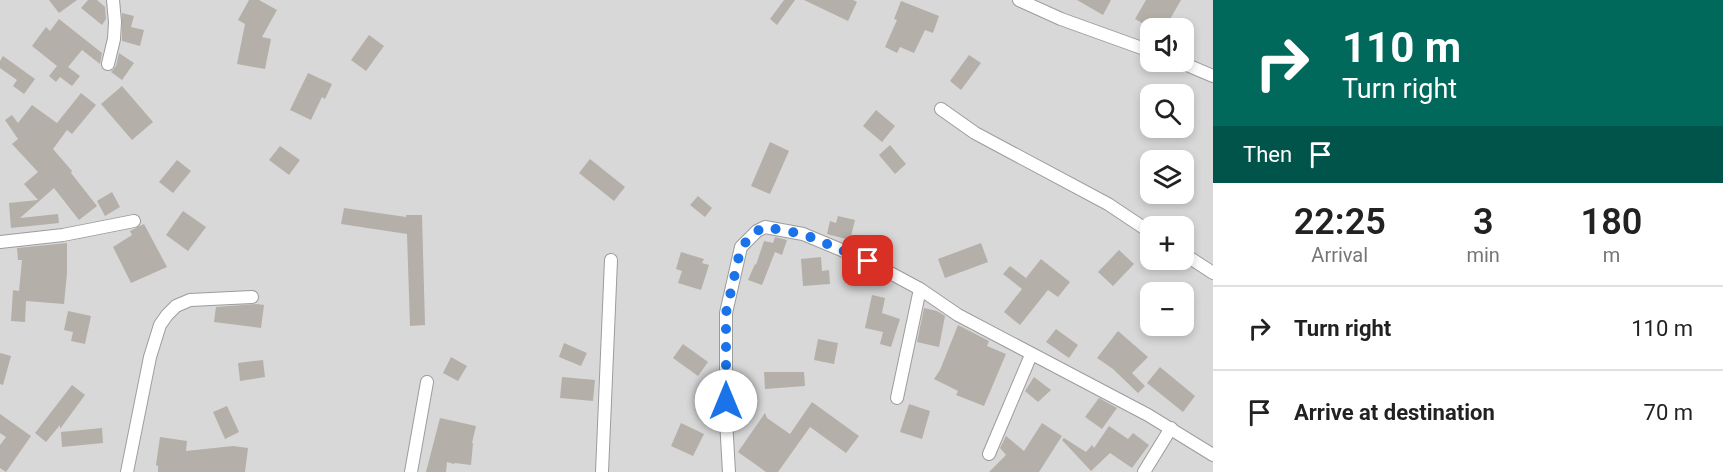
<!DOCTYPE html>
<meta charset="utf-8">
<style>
:root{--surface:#fff;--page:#f6f6f6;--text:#222;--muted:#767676;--line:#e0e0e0}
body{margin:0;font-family:Roboto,sans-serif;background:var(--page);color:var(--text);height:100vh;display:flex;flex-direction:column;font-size:22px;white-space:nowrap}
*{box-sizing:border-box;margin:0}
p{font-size:20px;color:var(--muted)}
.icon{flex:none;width:33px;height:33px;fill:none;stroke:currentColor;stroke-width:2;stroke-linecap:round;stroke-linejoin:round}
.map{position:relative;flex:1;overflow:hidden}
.drawer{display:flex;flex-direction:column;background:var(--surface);width:510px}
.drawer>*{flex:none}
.top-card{background:#00695c;color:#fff;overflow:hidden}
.controls{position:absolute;left:1140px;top:18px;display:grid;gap:12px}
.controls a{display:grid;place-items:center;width:54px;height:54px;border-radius:12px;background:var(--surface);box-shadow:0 3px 9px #0003;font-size:30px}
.pin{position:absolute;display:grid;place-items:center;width:51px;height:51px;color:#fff;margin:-26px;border-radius:12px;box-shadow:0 3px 9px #0006}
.me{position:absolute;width:66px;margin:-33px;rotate:0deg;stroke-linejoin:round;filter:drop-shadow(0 0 4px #0008)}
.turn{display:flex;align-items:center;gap:21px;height:126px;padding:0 30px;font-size:27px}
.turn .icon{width:78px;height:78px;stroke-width:2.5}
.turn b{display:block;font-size:42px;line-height:51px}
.then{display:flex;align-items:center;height:57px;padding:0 30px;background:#0003;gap:12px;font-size:22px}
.eta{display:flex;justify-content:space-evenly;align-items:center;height:102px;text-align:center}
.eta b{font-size:36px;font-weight:600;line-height:42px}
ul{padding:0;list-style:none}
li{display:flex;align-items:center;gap:18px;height:84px;padding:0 30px;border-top:2px solid var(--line)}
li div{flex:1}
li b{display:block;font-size:22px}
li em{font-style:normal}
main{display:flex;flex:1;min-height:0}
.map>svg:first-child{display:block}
.residential{fill:#d9d8d8;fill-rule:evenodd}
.building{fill:#b4afa8}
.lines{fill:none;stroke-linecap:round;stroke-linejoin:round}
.minor-casing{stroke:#9c9c9c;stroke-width:14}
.minor{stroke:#fff;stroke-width:12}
.route{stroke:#1a73e8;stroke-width:10;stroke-dasharray:0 18}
</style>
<main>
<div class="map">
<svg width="1213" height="472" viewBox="0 0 1213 472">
<rect width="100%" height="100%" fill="#ebe9e1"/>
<path class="residential" d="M0,0H1213V472H0ZM1150,28H1184V62H1150ZM1150,94H1184V128H1150ZM1150,160H1184V194H1150ZM1150,226H1184V260H1150ZM1150,292H1184V326H1150Z"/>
<g class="building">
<polygon points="49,0 77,0 59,13"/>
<polygon points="88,0 97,0 105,7 106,19 102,25 81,8"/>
<polygon points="249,0 259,0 277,10 262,37 271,39 265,69 237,64 245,24 238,20"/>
<polygon points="784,0 795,0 777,25 770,19"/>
<polygon points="804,0 853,0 857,2 848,21"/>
<polygon points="1077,0 1111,0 1103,15"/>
<polygon points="1146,0 1181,0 1165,28 1151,28 1135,19"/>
<polygon points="901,1 939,16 933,33 925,30 914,53 900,47 897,53 885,47 897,20 894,19"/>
<polygon points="122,13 134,16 131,27 144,30 140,46 122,41"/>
<polygon points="59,19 102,53 100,64 82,50 68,67 80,76 72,86 60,77 56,82 49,76 57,66 32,46 46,27 50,31"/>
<polygon points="369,35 384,46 366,71 351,60"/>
<polygon points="119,53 134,63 122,80 111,72 116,66"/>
<polygon points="969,55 981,63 961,90 950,81"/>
<polygon points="3,56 35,79 24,94 13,86 17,80 0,68 0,61"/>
<polygon points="308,73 332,84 325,99 322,97 311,120 290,110"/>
<polygon points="122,86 153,122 132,140 101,104"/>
<polygon points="81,93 96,105 72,134 67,130 53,149 72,171 71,173 97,206 79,220 54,188 20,218 58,214 59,223 11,228 9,203 38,200 24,184 38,172 12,144 18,139 5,120 12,115 18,123 32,105 57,123"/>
<polygon points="876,110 895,126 882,142 863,126"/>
<polygon points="770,142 789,151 770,194 751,186"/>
<polygon points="890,145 906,164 895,174 879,155"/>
<polygon points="280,146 300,160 289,175 269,160"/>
<polygon points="590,159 625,187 614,201 579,173"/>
<polygon points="177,160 191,171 173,193 159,182"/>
<polygon points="112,192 120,207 105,216 97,201"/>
<polygon points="698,196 712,208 705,217 690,205"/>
<polygon points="344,208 406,217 406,215 422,215 425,325 410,326 407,234 341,224"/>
<polygon points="183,211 206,227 188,251 166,235"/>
<polygon points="838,216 855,220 850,240 827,234 830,221 836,223"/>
<polygon points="144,224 167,267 131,283 113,247 132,235 130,231"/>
<polygon points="775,237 787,240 782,255 775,252 762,285 748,280 755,264 756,265 764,241 773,243"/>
<polygon points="67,243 67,273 64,304 26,301 25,322 11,321 13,290 19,291 22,260 18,260 17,248"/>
<polygon points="981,243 988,262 945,278 938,259"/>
<polygon points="1119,250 1134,264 1113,286 1098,272"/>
<polygon points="681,252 704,259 702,263 709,265 701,290 678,283 682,271 676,269"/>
<polygon points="821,257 822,271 829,270 830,284 803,286 801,259"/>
<polygon points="1041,259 1070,282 1058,297 1048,290 1020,325 1004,312 1022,289 1003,274 1010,266 1026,278"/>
<polygon points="872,295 885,298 882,313 900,319 891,347 880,344 883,332 865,328"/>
<polygon points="257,304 264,305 261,328 214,322 216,307"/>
<polygon points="924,308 937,311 945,316 939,347 917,342"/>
<polygon points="68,311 91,316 85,344 71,341 73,332 64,330"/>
<polygon points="958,325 989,341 987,346 1006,354 984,406 956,395 958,391 934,379 940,370"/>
<polygon points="1056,329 1078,345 1069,358 1046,342"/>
<polygon points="1118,331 1148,357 1132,373 1145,386 1138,393 1113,369 1097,358"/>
<polygon points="818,339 838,343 834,364 814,360"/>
<polygon points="564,343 587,353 581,366 559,357"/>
<polygon points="683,344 708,362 698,376 673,358"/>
<polygon points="0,353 11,356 3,385 0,384"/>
<polygon points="451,357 467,366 458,381 443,373"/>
<polygon points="263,360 265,377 240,381 238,363"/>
<polygon points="1160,367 1195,396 1183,412 1147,383"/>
<polygon points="764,372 804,372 805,386 765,389"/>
<polygon points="562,377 595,380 593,401 560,398"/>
<polygon points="1034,377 1051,390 1038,402 1025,391"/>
<polygon points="72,385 85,395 60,429 60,425 46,442 35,433"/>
<polygon points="1099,398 1117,408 1102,429 1085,417"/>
<polygon points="812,402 859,436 846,453 810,427 778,472 766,472 738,452 765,413 767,418 790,434"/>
<polygon points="909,404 930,411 922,439 900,432"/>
<polygon points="227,406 239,432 225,439 213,412"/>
<polygon points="0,414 31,436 6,472 0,468 0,445 6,437 0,433"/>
<polygon points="440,418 476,426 472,443 473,443 471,465 455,463 454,464 447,462 446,472 426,472"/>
<polygon points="681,423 704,434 693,456 671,446"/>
<polygon points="1042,423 1062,436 1039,472 989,472 1006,455 1000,448 1006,436 1024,451"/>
<polygon points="1109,426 1128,439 1133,433 1149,445 1132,468 1110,453 1091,471 1062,440 1064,438 1086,452 1092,445 1094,448"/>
<polygon points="102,428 103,443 62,447 61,432"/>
<polygon points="160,437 187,441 186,451 233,446 248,448 245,472 158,472 158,466 156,465"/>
</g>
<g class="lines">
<g class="minor-casing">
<g id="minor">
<polyline points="1019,0 1061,19 1150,51"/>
<polyline points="1180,62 1213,76"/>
<polyline points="108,64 114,39 115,22 113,0"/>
<polyline points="941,109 975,133 1108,204 1150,232"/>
<polyline points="0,242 63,235 134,221"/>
<polyline points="1184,254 1213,273"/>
<polyline points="897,398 920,289"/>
<polyline points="989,454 1031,355"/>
<polyline points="127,472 150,357 160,325 167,315 176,306 190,300 252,297"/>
<polyline points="411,472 427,382"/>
<polyline points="602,472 611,260"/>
<polyline points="729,472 726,420 726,313 741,247 757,231 765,227 803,234 868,261 920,289 958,315 1148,415 1213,455"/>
<polyline points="1144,472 1171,428"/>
</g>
</g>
<use href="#minor" class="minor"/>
</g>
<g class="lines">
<polyline class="route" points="726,401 726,313 741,247 757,231 765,227 803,234 868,261"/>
</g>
</svg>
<div class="controls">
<a><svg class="icon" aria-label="sound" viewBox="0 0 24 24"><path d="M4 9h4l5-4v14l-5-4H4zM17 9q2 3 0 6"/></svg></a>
<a><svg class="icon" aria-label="search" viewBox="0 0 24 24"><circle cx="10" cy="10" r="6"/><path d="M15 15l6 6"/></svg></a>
<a><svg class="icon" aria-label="layers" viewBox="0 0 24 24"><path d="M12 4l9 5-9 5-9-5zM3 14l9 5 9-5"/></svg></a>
<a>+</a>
<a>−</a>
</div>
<div class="pin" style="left:868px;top:261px;background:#d93025"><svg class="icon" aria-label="arrive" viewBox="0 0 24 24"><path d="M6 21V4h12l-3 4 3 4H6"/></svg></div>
<svg class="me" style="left:726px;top:401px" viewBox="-20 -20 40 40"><circle r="19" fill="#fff"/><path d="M0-13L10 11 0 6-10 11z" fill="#1a73e8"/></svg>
</div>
<section class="drawer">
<div class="top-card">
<div class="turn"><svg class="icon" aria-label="right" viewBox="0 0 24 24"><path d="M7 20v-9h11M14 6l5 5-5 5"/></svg><div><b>110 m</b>Turn right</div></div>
<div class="then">Then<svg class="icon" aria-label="arrive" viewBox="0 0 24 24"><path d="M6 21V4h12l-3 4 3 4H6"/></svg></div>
</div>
<div class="eta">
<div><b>22:25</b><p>Arrival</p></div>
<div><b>3</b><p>min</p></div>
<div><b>180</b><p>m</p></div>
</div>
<ul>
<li><svg class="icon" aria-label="right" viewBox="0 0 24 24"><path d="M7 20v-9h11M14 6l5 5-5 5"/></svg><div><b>Turn right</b></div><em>110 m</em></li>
<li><svg class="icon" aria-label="arrive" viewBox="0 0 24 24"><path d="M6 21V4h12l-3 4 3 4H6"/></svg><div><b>Arrive at destination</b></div><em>70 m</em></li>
</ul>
</section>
</main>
